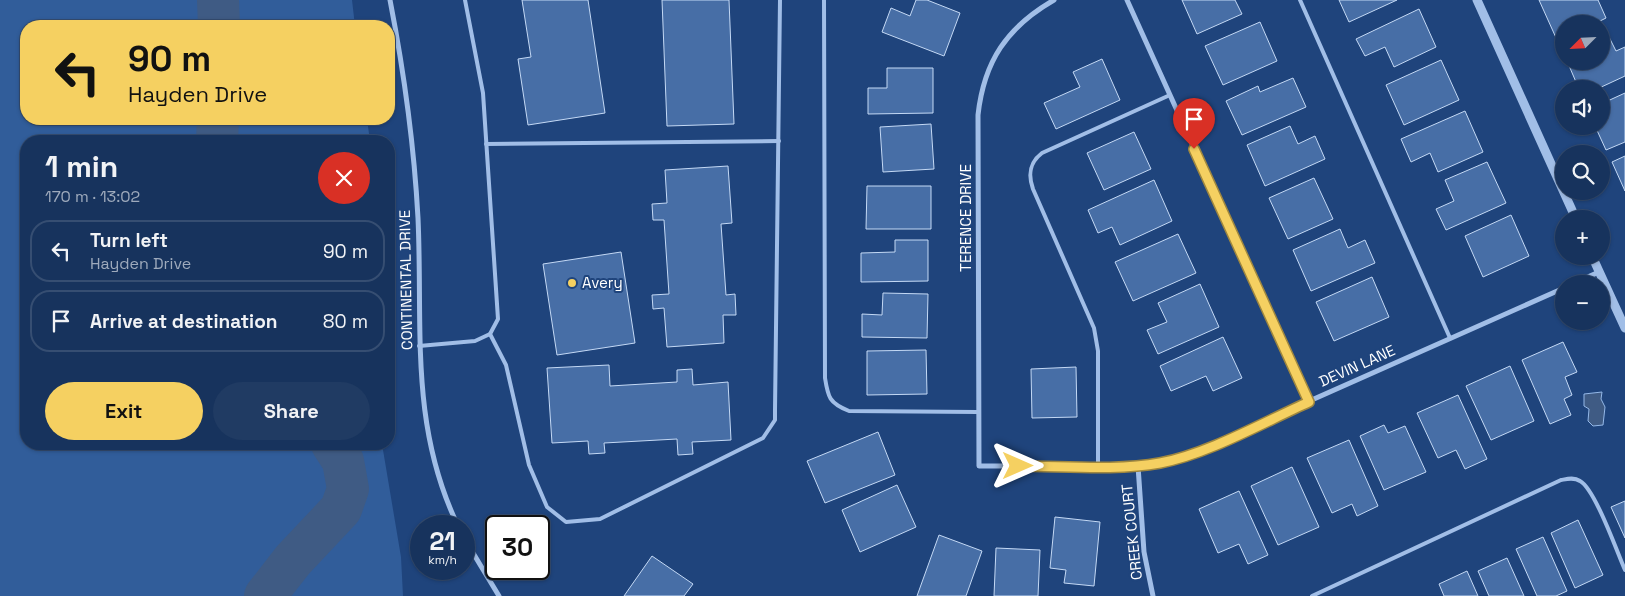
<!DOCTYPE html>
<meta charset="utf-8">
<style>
:root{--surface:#17335d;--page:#203b63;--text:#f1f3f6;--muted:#9eaabc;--line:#364e72;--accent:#f5d061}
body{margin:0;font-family:"Space Grotesk",sans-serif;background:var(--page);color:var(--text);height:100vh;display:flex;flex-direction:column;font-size:19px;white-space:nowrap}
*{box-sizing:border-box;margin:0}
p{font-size:16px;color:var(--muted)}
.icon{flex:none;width:28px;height:28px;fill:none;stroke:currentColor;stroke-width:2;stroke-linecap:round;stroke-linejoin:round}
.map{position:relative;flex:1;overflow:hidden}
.panel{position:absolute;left:20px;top:135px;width:375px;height:315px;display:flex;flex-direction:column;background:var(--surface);border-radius:20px;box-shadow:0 1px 4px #0004,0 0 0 1px var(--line)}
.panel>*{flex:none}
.top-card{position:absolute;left:20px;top:20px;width:375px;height:105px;border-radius:20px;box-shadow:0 1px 4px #0004,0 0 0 1px var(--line);background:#f5d061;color:#111;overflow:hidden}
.needle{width:32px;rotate:246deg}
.tools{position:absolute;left:1555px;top:15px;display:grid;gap:10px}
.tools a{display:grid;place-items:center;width:55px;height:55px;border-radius:50%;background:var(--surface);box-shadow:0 1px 4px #0004,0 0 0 1px var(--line);font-size:25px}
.speed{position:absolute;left:410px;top:515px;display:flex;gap:10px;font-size:25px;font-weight:700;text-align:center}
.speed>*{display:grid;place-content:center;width:65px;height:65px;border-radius:50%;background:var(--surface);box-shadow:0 1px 4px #0004,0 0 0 1px var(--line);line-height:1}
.speed small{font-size:12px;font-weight:400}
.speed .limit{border:2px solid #111;border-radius:8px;background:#fff;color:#111}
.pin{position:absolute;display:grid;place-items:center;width:42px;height:42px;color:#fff;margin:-51px -21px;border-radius:50% 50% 50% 0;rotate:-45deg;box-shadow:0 0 5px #0007}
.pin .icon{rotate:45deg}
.me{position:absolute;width:55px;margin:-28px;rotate:90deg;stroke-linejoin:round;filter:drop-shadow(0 0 4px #0008)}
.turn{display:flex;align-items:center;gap:18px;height:105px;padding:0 25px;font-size:22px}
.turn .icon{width:65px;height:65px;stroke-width:2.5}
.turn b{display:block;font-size:35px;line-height:42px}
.round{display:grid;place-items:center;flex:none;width:52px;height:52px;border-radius:26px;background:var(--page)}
.summary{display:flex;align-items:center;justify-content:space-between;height:85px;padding:0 25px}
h1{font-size:30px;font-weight:700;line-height:38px}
.primary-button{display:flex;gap:10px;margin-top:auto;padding:10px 25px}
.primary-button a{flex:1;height:58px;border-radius:30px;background:var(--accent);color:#111;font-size:20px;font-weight:700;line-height:58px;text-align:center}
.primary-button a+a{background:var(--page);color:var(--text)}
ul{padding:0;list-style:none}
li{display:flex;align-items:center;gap:15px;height:62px;margin:0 10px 8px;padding:0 15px;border:2px solid var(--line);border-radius:20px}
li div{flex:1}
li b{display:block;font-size:19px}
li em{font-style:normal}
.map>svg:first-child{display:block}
.green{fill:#315d9a}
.water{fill:#3f5b84;stroke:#94b8e8}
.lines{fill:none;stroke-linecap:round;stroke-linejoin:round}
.river{stroke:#3f5b84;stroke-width:42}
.building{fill:#476ea6;stroke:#c4d9f5}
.service{stroke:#a1bee7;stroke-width:4}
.minor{stroke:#a1bee7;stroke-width:5}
.tertiary{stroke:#a1bee7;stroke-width:9}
.route-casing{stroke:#9f873f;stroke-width:12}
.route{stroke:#f5d061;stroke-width:9}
.poi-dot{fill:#f5d061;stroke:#1f447c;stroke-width:2}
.labels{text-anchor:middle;stroke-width:4;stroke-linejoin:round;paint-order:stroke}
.street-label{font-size:15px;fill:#fff;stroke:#1f447c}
.poi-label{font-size:15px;fill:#fff;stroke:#1f447c;text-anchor:start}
</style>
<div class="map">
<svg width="1625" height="596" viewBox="0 0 1625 596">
<rect width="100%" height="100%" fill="#1f447c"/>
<polygon class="green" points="0,0 352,0 355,26 26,26 26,119 367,119 370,141 26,141 26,444 382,444 401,557 403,596 0,596"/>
<polygon class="water" points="1602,392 1601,399 1605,407 1603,425 1593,426 1588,421 1589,409 1584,406 1584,394"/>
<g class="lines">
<g class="river">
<polyline points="218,0 219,26"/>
<polyline points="217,141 218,119"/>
<polyline points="265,596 293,560 341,509 348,489 343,461 332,444"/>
</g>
</g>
<g class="building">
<polygon points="522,0 588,0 605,113 528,125 518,59 531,57"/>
<polygon points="662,0 729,0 734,124 667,126"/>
<polygon points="916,0 927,0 960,13 944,56 882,32 891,8 910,16"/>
<polygon points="1182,0 1235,0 1242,14 1197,34"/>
<polygon points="1339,0 1397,0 1349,22"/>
<polygon points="1539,0 1598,0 1606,18 1594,24 1564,24 1564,37 1557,40"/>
<polygon points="1419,9 1436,47 1394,67 1385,47 1365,56 1356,39"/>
<polygon points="1260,22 1277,61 1223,85 1205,46"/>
<polygon points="1608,35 1616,51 1625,47 1625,76 1597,89 1579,89 1567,61 1601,61 1601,38"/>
<polygon points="1102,59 1120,100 1056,129 1044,103 1080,87 1073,72"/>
<polygon points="1441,60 1459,100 1404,125 1386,85"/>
<polygon points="887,68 933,68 933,113 868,114 868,88 887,88"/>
<polygon points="1293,78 1306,107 1242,135 1226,101 1258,86 1260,92"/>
<polygon points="1625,93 1625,142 1606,150 1595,126 1601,126 1601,104"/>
<polygon points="1465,111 1483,152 1438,172 1430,153 1411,162 1401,139"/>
<polygon points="931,124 934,169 883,172 880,127"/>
<polygon points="1290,126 1298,144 1315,136 1325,159 1265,186 1247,145"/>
<polygon points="1134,132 1151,169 1104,190 1087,153"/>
<polygon points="1625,156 1625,191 1612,162"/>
<polygon points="1487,162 1506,203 1446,230 1436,209 1454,201 1445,180"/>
<polygon points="728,166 732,223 721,224 726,295 735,294 736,315 723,315 724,343 667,347 664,308 653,309 652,295 669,294 664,220 653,220 652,204 667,203 665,170"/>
<polygon points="1314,178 1333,219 1288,239 1269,198"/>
<polygon points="1154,180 1172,221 1120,245 1112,227 1098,233 1088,210"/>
<polygon points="867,186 931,186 931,229 866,229"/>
<polygon points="1511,215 1529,256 1483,277 1465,236"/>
<polygon points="1340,229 1348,248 1365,240 1375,263 1311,291 1293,250"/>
<polygon points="1178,234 1196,273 1133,301 1115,262"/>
<polygon points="895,240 928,240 928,281 861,282 861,253 895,252"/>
<polygon points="621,252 635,343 557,355 543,264"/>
<polygon points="1372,277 1389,317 1334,341 1316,302"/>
<polygon points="1200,284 1219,327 1158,354 1147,330 1167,322 1158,303"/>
<polygon points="883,293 928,294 927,338 862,337 862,314 882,315"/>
<polygon points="1223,337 1242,378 1213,391 1206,376 1171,391 1160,366"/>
<polygon points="1563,342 1577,372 1565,377 1572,395 1564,399 1571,415 1550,424 1522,360"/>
<polygon points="926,350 927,394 867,395 867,351"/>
<polygon points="609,365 610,386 677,382 677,370 692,369 693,385 728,382 731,440 692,442 693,454 678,455 677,439 604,443 605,453 589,454 588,441 552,443 547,368"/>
<polygon points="1510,366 1534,421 1491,440 1466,386"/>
<polygon points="1076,367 1077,417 1032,418 1031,369"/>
<polygon points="1458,395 1487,459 1465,469 1456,450 1438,458 1417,413"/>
<polygon points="1384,425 1388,433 1405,426 1426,472 1384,490 1360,436"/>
<polygon points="878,432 895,475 825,503 807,461"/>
<polygon points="1349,440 1378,506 1357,516 1352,504 1332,513 1307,458"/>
<polygon points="1292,467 1319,527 1278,545 1251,486"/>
<polygon points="897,485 916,527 860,552 842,510"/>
<polygon points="1239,491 1268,555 1248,564 1239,544 1218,553 1199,509"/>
<polygon points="1625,501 1625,538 1611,507"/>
<polygon points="1055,517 1100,522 1094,586 1064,583 1066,570 1050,568"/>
<polygon points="1578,520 1603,575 1575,588 1551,533"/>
<polygon points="939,535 982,551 966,596 917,596"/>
<polygon points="1543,537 1567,591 1556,596 1537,596 1516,549"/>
<polygon points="996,548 1040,550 1038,596 994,596"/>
<polygon points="652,556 693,584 684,596 624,596"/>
<polygon points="1507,558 1524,596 1489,596 1478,571"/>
<polygon points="1467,571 1478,596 1444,596 1439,584"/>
</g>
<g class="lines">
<g class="service">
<path d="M824,0L825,378C828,397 829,403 849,411L978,412"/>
<polyline points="1300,0 1450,338"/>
<polyline points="486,144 779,141"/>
<polyline points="490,334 506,365 529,465 547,507 566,522 600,519 763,438 775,420 775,410 780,0"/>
<polyline points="419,346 475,341 490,334 498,319 483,93 465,0"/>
<path d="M1098,466V351L1094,328L1033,189C1028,175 1029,163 1042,153L1170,95"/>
<path d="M1312,596L1561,480C1567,479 1574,477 1580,481C1595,489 1617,552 1625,570"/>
</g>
<g class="minor">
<path d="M390,0C404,72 414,144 418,218C423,327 409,424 458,526"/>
<path d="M1054,0C1007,27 984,61 978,115L979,466H1138L1181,458L1564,288"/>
<polyline points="1127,0 1309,402"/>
<polyline points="1572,284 1599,272"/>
<polyline points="1138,466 1144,552 1153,596"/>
<polyline points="464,538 499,596"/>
</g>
<g class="tertiary">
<polyline points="1477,0 1576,219"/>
<polyline points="1592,256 1625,328"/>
</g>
</g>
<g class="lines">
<g class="route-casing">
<path id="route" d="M1018,466C1064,466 1116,471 1160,463C1208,454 1264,422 1309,402L1194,149"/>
</g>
<use href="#route" class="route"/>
</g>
<circle class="poi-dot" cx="572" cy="283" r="5"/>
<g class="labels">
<g class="street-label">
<text transform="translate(966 218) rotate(-90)" y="5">TERENCE DRIVE</text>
<text transform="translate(406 280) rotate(-91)" y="5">CONTINENTAL DRIVE</text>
<text transform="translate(1357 366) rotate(-24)" y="5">DEVIN LANE</text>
<text transform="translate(1132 532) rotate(-96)" y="5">CREEK COURT</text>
</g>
<g class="poi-label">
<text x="582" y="288">Avery</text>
</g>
</g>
</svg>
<div class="tools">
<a><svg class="needle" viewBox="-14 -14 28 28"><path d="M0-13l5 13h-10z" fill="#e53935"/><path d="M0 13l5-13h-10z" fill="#9eaabc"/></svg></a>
<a><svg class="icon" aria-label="sound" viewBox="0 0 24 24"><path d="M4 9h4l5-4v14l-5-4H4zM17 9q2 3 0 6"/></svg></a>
<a><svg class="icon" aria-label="search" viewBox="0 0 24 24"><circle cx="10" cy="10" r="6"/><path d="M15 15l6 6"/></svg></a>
<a>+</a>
<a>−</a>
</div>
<div class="speed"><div>21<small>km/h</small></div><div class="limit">30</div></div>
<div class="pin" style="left:1194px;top:149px;background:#d93025"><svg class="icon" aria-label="arrive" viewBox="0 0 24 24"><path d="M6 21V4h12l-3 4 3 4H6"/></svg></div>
<svg class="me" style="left:1018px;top:466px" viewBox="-20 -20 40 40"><path d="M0-17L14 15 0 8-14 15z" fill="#f5d061" stroke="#fff" stroke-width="4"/></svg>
<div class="top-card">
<div class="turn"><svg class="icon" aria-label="left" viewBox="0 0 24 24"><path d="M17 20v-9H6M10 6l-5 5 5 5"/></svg><div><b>90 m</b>Hayden Drive</div></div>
</div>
<section class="panel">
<div class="summary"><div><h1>1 min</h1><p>170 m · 13:02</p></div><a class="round" style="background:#d93025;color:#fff"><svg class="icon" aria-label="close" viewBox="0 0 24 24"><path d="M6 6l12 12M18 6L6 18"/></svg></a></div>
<ul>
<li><svg class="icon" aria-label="left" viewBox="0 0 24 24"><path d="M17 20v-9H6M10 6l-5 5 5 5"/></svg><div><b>Turn left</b><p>Hayden Drive</p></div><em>90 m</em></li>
<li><svg class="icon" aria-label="arrive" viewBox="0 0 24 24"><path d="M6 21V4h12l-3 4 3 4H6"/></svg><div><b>Arrive at destination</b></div><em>80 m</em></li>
</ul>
<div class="primary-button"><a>Exit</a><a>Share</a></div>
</section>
</div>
